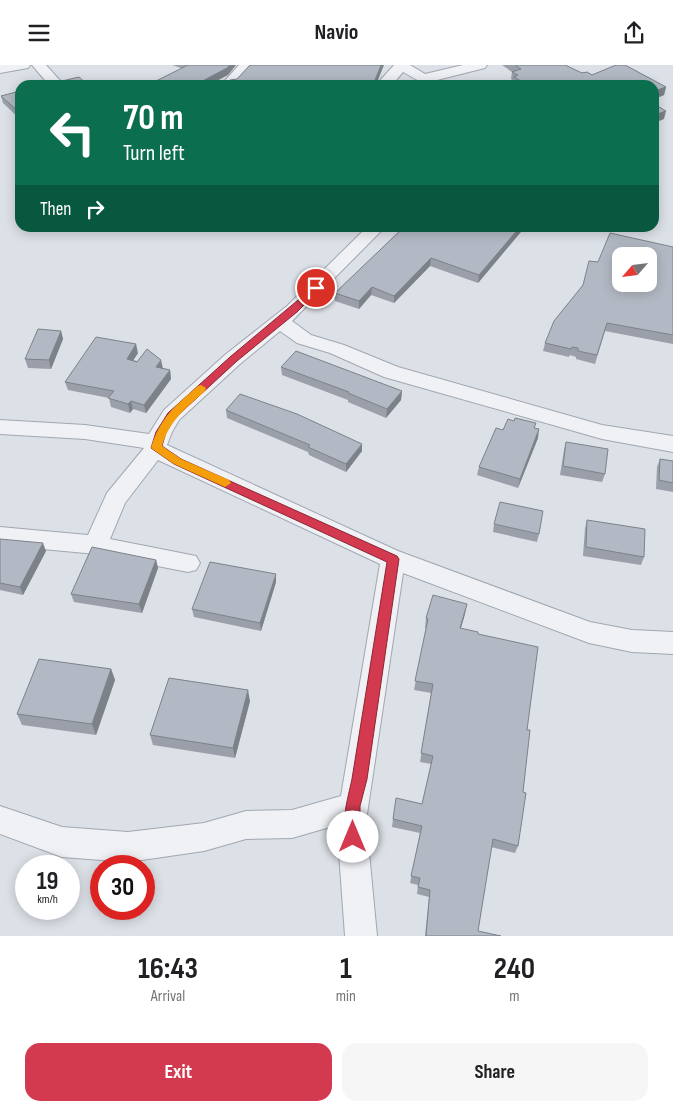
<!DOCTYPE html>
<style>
:root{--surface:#fff;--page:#f6f6f6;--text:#202124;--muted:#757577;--accent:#d43a4f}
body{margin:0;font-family:"Sofia Sans Condensed",sans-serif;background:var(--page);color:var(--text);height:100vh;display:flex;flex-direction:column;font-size:19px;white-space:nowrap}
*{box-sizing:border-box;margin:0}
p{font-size:16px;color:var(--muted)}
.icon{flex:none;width:28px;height:28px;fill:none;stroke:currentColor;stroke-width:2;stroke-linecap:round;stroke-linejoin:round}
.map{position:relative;height:871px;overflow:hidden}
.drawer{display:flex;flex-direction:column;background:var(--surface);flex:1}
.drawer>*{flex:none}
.hud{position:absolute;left:15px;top:15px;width:644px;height:152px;border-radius:15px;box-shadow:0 2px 12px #0003;background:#0b6e4f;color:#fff;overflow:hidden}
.needle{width:32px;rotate:242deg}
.controls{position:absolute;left:612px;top:182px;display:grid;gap:10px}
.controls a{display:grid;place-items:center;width:45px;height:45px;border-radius:10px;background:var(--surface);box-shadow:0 2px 12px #0003;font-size:25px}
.speed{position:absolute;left:15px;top:790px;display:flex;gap:10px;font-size:25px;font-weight:700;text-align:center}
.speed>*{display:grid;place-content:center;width:65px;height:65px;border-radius:50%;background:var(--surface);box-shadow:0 2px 12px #0003;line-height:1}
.speed small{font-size:12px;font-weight:400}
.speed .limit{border:8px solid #d22;background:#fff;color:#111}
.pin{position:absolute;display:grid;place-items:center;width:42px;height:42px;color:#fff;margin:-21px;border:2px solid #fff;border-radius:50%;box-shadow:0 1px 5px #0007}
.me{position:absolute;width:55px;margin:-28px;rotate:0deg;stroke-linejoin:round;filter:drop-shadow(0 0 4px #0008)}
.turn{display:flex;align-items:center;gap:18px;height:105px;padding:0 25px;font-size:22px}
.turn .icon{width:65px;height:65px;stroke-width:2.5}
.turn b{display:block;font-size:35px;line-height:42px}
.then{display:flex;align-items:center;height:48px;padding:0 25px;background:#0003;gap:10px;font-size:19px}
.eta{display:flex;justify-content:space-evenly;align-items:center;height:85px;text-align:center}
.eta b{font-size:30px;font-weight:700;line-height:35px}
.button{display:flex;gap:10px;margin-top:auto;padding:10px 25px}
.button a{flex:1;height:58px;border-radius:15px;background:var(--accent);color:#fff;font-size:20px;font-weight:700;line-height:58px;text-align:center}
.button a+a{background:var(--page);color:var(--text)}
header{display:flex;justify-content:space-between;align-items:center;height:65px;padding:0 25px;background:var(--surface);font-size:22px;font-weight:700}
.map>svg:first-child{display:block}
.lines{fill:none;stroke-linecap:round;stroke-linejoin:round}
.street-casing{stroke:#a1a7b1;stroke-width:2}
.street{fill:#eff1f5;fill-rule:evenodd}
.wall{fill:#9a9fa9}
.shaded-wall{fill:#7d8289}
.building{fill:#b3b9c4;stroke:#7d8289;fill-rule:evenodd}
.route{fill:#d43a4f;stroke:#8a2633}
.slow{fill:#f59e0b}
</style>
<header><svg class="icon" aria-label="menu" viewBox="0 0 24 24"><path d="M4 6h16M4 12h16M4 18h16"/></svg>Navio<svg class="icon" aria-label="share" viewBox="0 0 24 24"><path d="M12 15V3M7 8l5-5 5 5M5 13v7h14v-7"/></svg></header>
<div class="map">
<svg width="673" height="871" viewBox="0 0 673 871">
<rect width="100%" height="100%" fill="#dce0e7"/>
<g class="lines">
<g class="street-casing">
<g id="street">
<polygon points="0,0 30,0 28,3 0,8"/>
<polygon points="32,0 46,0 64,20 49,20"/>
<polygon points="239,0 254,0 236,20 221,20"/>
<polygon points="394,0 410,0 425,9 463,0 487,0 485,3 437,15 445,20 426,20 403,7 392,20 376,20"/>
<polygon points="367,162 385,162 292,256 311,270 344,280 398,302 602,360 673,371 673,387 602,374 384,312 330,288 297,278 280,266 240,299 179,355 172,367 167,380 398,486 590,557 632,565 673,567 673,589 632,587 589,578 403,508 366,756 377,871 345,871 337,760 292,773 246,774 204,786 128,797 62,792 0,769 0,741 62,762 128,767 204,758 246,746 292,745 341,731 380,499 158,395 125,438 110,474 196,491 200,498 196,505 188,507 96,489 0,480 0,462 88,470 107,428 144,383 85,374 0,369 0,355 85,360 149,369 164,345 226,289 287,241"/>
</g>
</g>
<use href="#street" class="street"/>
</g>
<g class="wall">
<polygon points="172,0 236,0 228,10 181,3"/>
<polygon points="502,0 565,0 582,8 587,7 592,10 616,0 625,0 666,22 664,30 654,34 654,20 513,20 514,16 511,14 512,7"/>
<polygon points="20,26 20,54 3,38 1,31"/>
<polygon points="404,162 525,162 478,218 430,201 394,238 371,230 359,244 335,236 335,228"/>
<polygon points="673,182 673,279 605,266 595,299 576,294 576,292 570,290 569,292 543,286 545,278 598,197"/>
<polygon points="61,266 63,274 51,304 28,303 25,294"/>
<polygon points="138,288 133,295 170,305 171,314 146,348 133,344 130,348 111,342 109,333 68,325 65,317"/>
<polygon points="281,302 402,326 401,335 386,353 348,337 348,335 282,310"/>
<polygon points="226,345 362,379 362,386 346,407 309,390 308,387 227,353"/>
<polygon points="535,363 538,373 518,423 477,410 479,402 503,365"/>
<polygon points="566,377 605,409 602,417 560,410 564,385"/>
<polygon points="660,394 673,396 673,427 656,424 657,402"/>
<polygon points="587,455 644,492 641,500 583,491 585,463"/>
<polygon points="494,459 539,469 537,477 493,467"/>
<polygon points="0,474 46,486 23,530 0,525"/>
<polygon points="156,495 158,503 142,548 74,537 71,529"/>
<polygon points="276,517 261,566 194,552 192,544"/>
<polygon points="465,549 461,563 478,569 527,665 518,781 515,788 491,782 478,866 501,871 425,871 429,832 417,829 418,820 410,818 420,768 392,762 393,754 422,739 431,699 420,697 431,628 414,625 426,563 425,563 426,553"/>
<polygon points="111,604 115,615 96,670 22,660 17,649"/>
<polygon points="250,636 235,693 153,680 150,670"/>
</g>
<g class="shaded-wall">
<polygon points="230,0 236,0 228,10 209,20 195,20"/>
<polygon points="381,0 384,0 376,20 373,20"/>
<polygon points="666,22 664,30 654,34 654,26"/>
<polygon points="666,46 664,54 654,58 654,50"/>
<polygon points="520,162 525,162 478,218 479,210"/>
<polygon points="431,193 430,201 394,238 394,231"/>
<polygon points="372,222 371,230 359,244 359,236"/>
<polygon points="61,266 63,274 51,304 49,295"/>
<polygon points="136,279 138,288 129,302 127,294"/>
<polygon points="161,295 163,304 156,302"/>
<polygon points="170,305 171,314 146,348 144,340"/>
<polygon points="402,326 401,335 386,353 387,344"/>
<polygon points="131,336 133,344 130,348 128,339"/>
<polygon points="539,364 538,373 518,423 520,414"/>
<polygon points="362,379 362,386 346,407 346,399"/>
<polygon points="43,478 46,486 23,530 20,522"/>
<polygon points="156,495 158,503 142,548 139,539"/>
<polygon points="276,509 276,517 261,566 260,558"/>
<polygon points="467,539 465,549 458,572 460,563"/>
<polygon points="111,604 115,615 96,670 92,659"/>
<polygon points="248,625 250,636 235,693 233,683"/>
</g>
<g class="building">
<polygon points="188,0 230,0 227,3 195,20 148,20"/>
<polygon points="250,0 381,0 373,20 228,20 230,15 237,14"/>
<polygon points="515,0 565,0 582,8 587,7 592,10 616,0 625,0 666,22 654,26 654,20 528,20 514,12 518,10 512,7 521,4"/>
<polygon points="79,12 87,19 91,17 94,20 45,20"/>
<polygon points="20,26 20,48 1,31"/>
<polygon points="654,39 666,46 654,50"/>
<polygon points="404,162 520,162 479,210 431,193 394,231 372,222 359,236 335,228"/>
<path d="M610,168L673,182V270L607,258L597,290L578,286V283L572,282L571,284L545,278L554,256L583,220L589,196L598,197ZM621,191H649V219H621Z"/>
<polygon points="38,264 61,266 49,295 25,294"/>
<polygon points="96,272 136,279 127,294 137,297 147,284 161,295 156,302 170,305 144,340 131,336 128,339 108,333 114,326 65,317"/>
<polygon points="296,286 402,326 387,344 348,328 349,327 281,302"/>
<polygon points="240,329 297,349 362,379 346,399 308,382 310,380 226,345"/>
<polygon points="515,353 536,358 534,363 539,364 520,414 479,402 496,363 503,365 508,354 514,356"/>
<polygon points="566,377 608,384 605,409 563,401"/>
<polygon points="660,394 673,396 673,418 659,415"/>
<polygon points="500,437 543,446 539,469 494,459"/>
<polygon points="587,455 645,464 644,492 586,482"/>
<polygon points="0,474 43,478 20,522 0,518"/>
<polygon points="92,482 156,495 139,539 71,529"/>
<polygon points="210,497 276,509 260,558 192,544"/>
<polygon points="433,530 467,539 460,563 478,567 478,569 538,582 527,665 530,665 523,727 526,728 518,781 493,774 478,866 501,871 426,871 430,825 418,822 420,813 411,811 422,761 393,754 396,733 422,739 433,691 421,688 433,619 415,616 428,554 426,553"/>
<polygon points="39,594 111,604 92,659 17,649"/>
<polygon points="169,613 248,625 233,683 150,670"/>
</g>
<path class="route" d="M316,220L320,223L319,225L297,247L237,296L175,353L166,367L162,381L181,394L397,491L399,494L367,714L360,741V772L358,777L353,779L347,777C340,758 348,733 352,714L387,497L174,399L151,383L156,367L168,348L230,292Z"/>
<path class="slow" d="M201,320L206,323L205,326C186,343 169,356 162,381L181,394L229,415L231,418L225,422L174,399L151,383C160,353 175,341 198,321Z"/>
</svg>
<div class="controls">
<a><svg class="needle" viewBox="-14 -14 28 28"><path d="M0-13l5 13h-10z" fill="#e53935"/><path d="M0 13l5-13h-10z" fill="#757577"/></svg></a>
</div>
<div class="speed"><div>19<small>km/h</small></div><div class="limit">30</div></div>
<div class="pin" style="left:316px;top:223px;background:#d93025"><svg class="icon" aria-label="arrive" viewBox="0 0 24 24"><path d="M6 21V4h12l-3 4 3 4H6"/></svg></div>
<svg class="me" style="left:353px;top:772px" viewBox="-20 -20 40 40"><circle r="19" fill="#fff"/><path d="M0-13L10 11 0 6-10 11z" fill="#d43a4f"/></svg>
<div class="hud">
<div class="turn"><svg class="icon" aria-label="left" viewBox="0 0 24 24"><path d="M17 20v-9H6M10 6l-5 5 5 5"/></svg><div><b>70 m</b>Turn left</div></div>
<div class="then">Then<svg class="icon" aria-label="right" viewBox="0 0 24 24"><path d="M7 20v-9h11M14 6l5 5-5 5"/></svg></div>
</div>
</div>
<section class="drawer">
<div class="eta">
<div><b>16:43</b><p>Arrival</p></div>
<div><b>1</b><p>min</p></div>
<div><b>240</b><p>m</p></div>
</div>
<div class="button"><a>Exit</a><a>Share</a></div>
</section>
